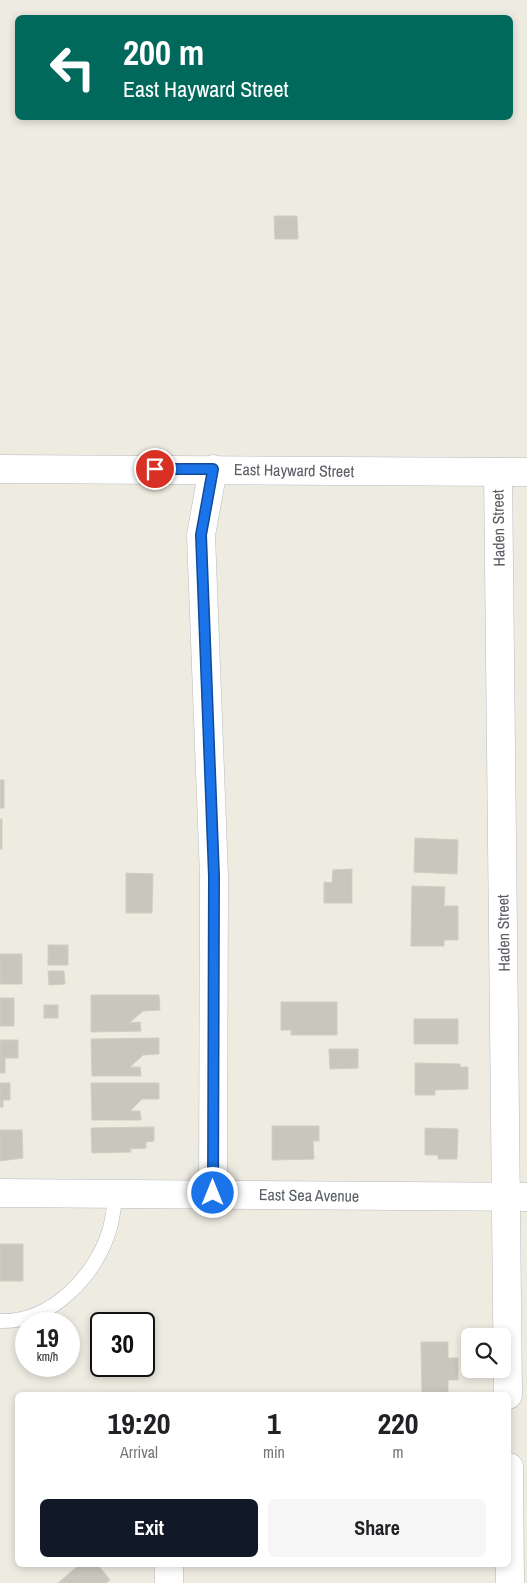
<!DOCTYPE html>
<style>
:root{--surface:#fff;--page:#f6f6f6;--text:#202124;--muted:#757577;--accent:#111827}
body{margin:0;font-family:"Archivo Narrow",sans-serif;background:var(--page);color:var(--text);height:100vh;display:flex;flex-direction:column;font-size:19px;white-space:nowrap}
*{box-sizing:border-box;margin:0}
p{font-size:16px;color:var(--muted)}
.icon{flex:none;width:28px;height:28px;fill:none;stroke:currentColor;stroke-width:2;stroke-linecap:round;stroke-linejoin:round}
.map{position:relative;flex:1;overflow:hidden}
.side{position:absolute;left:15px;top:1392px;width:496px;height:175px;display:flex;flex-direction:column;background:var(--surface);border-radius:8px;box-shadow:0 2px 8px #0003}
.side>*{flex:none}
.guide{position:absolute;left:15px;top:15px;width:498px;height:105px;border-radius:8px;box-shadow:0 2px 8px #0003;background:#00695c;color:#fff;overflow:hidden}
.tools{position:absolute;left:461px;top:1328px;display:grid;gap:10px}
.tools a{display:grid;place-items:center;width:50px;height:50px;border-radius:8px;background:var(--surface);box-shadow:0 2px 8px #0003;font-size:25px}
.speed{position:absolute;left:15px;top:1312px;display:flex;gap:10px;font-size:25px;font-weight:700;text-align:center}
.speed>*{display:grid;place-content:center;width:65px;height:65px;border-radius:50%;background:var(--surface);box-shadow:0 2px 8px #0003;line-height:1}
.speed small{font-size:12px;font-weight:400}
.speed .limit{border:2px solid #111;border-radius:8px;background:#fff;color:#111}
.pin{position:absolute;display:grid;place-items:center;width:42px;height:42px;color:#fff;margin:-21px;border:2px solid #fff;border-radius:50%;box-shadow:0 1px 5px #0007}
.me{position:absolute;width:55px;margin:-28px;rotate:0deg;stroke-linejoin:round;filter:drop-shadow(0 0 4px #0008)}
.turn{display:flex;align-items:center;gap:18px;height:105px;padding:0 25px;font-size:22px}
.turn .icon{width:65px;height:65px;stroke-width:2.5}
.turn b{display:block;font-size:35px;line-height:42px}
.eta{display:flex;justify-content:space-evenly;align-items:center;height:85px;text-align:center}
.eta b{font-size:30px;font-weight:700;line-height:35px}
.primary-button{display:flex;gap:10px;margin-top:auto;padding:10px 25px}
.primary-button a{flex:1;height:58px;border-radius:8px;background:var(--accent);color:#fff;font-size:20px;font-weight:700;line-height:58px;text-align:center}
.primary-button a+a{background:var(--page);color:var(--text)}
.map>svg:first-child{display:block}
.building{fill:#c9c6be;stroke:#d3cdbf}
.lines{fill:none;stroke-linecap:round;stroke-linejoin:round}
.lane-casing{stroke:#b7babf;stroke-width:15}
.street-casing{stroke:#b7babf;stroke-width:29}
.lane{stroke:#fff;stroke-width:14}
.street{stroke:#fff;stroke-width:28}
.route-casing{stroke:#114b97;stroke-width:12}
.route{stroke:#1a73e8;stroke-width:9}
.labels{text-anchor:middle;stroke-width:5;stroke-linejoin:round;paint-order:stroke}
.street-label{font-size:16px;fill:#5a5e64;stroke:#fff}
</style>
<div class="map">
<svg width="527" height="1583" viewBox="0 0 527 1583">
<rect width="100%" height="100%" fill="#eeebe1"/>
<g class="building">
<polygon points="274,216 297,216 298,239 275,239"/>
<rect x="0" y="780" width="4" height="28"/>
<rect x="0" y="819" width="2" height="30"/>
<polygon points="415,838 458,840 457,874 414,872"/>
<polygon points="352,869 352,903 324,903 324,882 332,883 333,870"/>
<polygon points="126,873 153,874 152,913 126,913"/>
<polygon points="412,886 445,887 444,906 458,906 458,940 444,940 444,946 411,946"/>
<rect x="48" y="945" width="20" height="20"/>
<rect x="0" y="954" width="22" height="30"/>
<polygon points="48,971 64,971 65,984 49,985"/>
<polygon points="91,995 159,995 160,1010 143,1011 129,1023 140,1022 141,1031 91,1032"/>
<rect x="0" y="998" width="14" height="28"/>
<polygon points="281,1002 337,1002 337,1035 291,1035 291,1030 281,1030"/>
<rect x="44" y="1005" width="14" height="13"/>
<rect x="414" y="1019" width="44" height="25"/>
<polygon points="159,1038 159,1054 143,1055 130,1067 140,1067 141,1076 92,1076 91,1039"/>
<polygon points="0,1040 18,1040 18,1058 5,1058 5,1073 0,1073"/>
<polygon points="329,1049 358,1049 358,1068 330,1069"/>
<polygon points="415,1063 460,1064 460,1067 468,1067 468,1089 435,1090 435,1095 415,1095"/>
<polygon points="0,1083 10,1083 10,1100 3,1100 3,1107 0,1107"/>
<polygon points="91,1083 159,1083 159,1099 142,1099 130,1111 140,1111 141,1120 92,1120"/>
<polygon points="272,1126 319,1126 319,1141 313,1141 314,1159 272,1160"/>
<polygon points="154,1127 154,1141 146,1142 146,1148 130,1149 131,1152 92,1153 91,1128"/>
<polygon points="425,1128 458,1129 457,1159 438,1159 438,1155 425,1155"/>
<polygon points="0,1130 22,1130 23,1158 0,1161"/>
<rect x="0" y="1244" width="23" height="37"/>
<polygon points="421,1342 448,1342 448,1358 458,1358 458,1380 448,1380 448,1392 422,1392"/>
<polygon points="79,1565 98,1565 110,1580 106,1583 58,1583"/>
</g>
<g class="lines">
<g class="lane-casing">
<path id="lane" d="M0,1321C51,1323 97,1275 110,1228C113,1217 114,1205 116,1193"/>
</g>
<g class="street-casing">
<g id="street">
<polyline points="0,469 527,472"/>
<polyline points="213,469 201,535 214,876 213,1193"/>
<polyline points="498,472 508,1395"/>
<polyline points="0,1193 527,1197"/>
<polyline points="509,1467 510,1583"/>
<polyline points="169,1583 169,1565"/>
</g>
</g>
<use href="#lane" class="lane"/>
<use href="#street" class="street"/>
</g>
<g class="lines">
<g class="route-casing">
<polyline id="route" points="155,469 213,469 201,535 214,876 213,1193"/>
</g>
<use href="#route" class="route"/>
</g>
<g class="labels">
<g class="street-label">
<text transform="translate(294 470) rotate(1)" y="6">East Hayward Street</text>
<text transform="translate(498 528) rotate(-91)" y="6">Haden Street</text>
<text transform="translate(503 933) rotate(-91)" y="6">Haden Street</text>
<text transform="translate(309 1195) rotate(1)" y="6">East Sea Avenue</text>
</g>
</g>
</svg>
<div class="tools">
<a><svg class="icon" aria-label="search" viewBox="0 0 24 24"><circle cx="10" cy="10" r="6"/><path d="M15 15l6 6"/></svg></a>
</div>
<div class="speed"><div>19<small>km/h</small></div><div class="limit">30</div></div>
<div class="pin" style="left:155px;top:469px;background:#d93025"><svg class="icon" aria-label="arrive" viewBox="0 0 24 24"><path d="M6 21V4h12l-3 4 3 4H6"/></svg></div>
<svg class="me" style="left:213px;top:1193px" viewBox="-20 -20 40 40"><circle r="17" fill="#1a73e8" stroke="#fff" stroke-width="3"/><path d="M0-11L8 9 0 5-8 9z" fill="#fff"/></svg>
<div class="guide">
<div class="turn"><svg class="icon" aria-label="left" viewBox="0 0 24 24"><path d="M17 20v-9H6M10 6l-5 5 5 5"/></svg><div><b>200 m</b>East Hayward Street</div></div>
</div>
<section class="side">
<div class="eta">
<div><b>19:20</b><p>Arrival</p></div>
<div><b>1</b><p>min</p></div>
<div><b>220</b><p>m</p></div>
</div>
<div class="primary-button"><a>Exit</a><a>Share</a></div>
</section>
</div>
